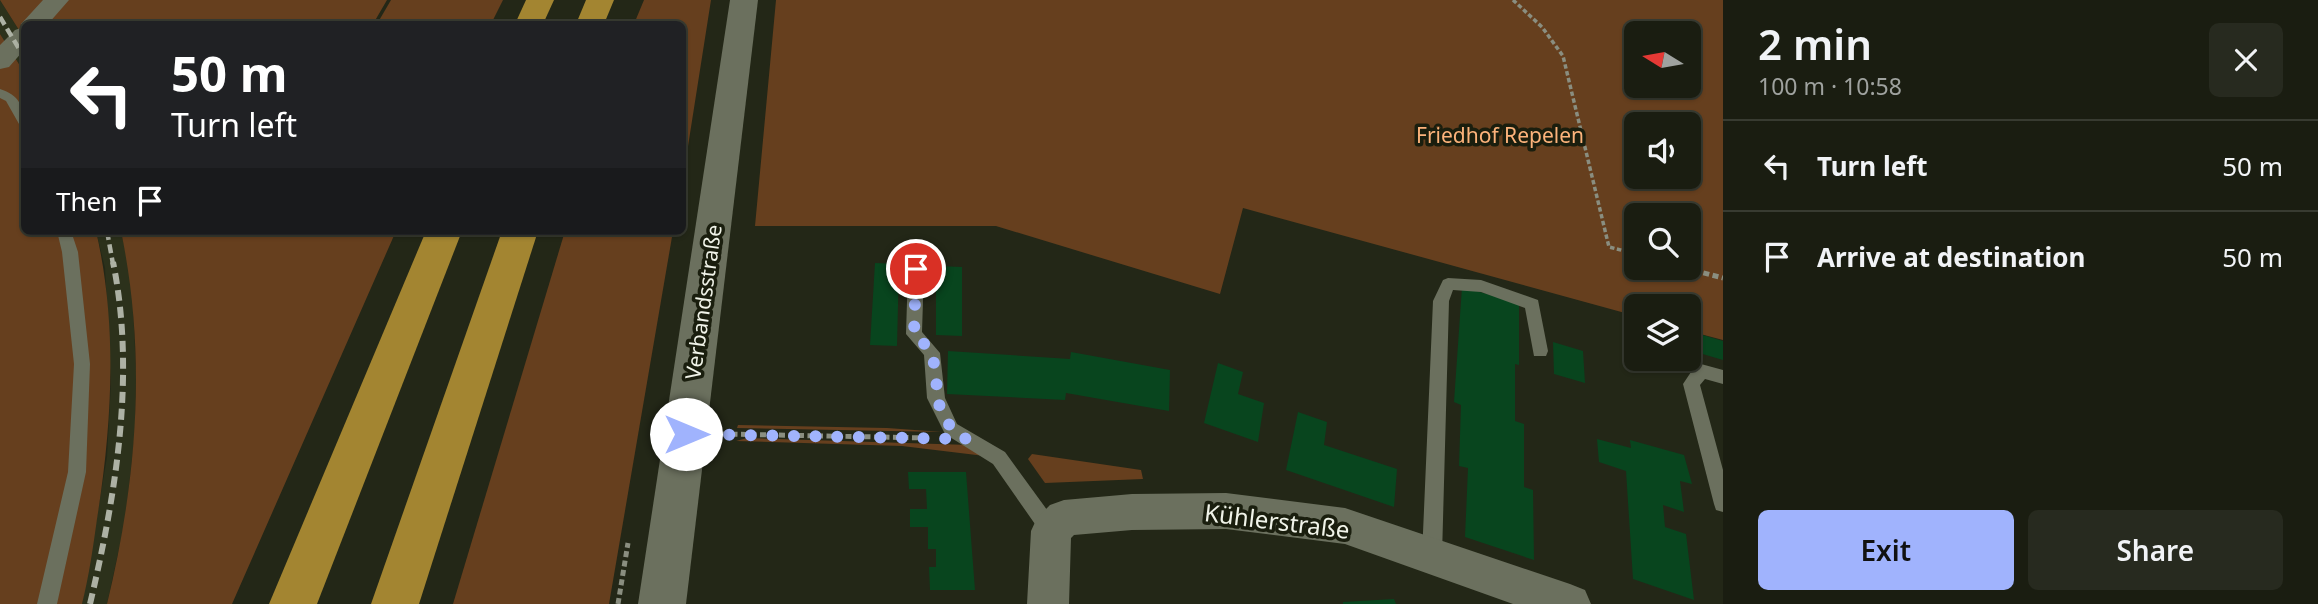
<!DOCTYPE html>
<meta charset="utf-8">
<style>
:root{--surface:#1a1d11;--page:#272a1f;--text:#f1f3f6;--muted:#9fa29f;--line:#383b31;--accent:#a0b3fd}
body{margin:0;font-family:"Noto Sans",sans-serif;background:var(--page);color:var(--text);height:100vh;display:flex;flex-direction:column;font-size:26px;white-space:nowrap}
*{box-sizing:border-box;margin:0}
p{font-size:23px;color:var(--muted)}
.icon{flex:none;width:38px;height:38px;fill:none;stroke:currentColor;stroke-width:2;stroke-linecap:round;stroke-linejoin:round}
.map{position:relative;flex:1;overflow:hidden}
.side{display:flex;flex-direction:column;background:var(--surface);width:595px}
.side>*{flex:none}
.top-card{position:absolute;left:21px;top:21px;width:665px;height:214px;border-radius:10px;box-shadow:0 2px 5px #0004,0 0 0 2px var(--line);background:#202124;color:#fff;overflow:hidden}
.needle{width:46px;rotate:281deg}
.fabs{position:absolute;left:1624px;top:21px;display:grid;gap:14px}
.fabs a{display:grid;place-items:center;width:77px;height:77px;border-radius:10px;background:var(--surface);box-shadow:0 2px 5px #0004,0 0 0 2px var(--line);font-size:35px}
.pin{position:absolute;display:grid;place-items:center;width:60px;height:60px;color:#fff;margin:-30px;border:4px solid #fff;border-radius:50%;box-shadow:0 2px 7px #0007}
.me{position:absolute;width:77px;margin:-38px;rotate:90deg;stroke-linejoin:round;filter:drop-shadow(0 0 5px #0008)}
.turn{display:flex;align-items:center;gap:24px;height:147px;padding:0 35px;font-size:32px}
.turn .icon{width:91px;height:91px;stroke-width:2.5}
.turn b{display:block;font-size:49px;line-height:60px}
.then{display:flex;align-items:center;height:66px;padding:0 35px;background:#0003;gap:14px;font-size:26px}
.round{display:grid;place-items:center;flex:none;width:74px;height:74px;border-radius:10px;background:var(--page)}
.headline{display:flex;align-items:center;justify-content:space-between;height:119px;padding:0 35px}
h1{font-size:42px;font-weight:600;line-height:52px}
.action{display:flex;gap:14px;margin-top:auto;padding:14px 35px}
.action a{flex:1;height:80px;border-radius:10px;background:var(--accent);color:#111;font-size:28px;font-weight:600;line-height:80px;text-align:center}
.action a+a{background:var(--page);color:var(--text)}
ul{padding:0;list-style:none}
li{display:flex;align-items:center;gap:21px;height:91px;padding:0 35px;border-top:2px solid var(--line)}
li div{flex:1}
li b{display:block;font-size:26px}
li em{font-style:normal}
main{display:flex;flex:1;min-height:0}
.map>svg:first-child{display:block}
.built{fill:#2c311b}
.green{fill:#663f1e;fill-rule:evenodd}
.building{fill:#08451e}
.lines{fill:none;stroke-linecap:round;stroke-linejoin:round}
.path-far1{stroke:#8a8e80;stroke-width:3.5;stroke-dasharray:4.5 2.5;stroke-linecap:butt}
.path{stroke:#8a8e80;stroke-width:5;stroke-dasharray:6 3.5;stroke-linecap:butt}
.service{fill:#6b705e;fill-rule:evenodd}
.minor{fill:#6b705e;fill-rule:evenodd}
.secondary{fill:#6b705e;fill-rule:evenodd}
.motorway{fill:#a38531;fill-rule:evenodd}
.rail-far1{stroke:#adb1a4;stroke-width:4.5;stroke-dasharray:9 4.5;stroke-linecap:butt}
.rail{stroke:#adb1a4;stroke-width:6;stroke-dasharray:11 6;stroke-linecap:butt}
.route{stroke:#a0b3fd;stroke-width:12;stroke-dasharray:0 21.6}
.labels{text-anchor:middle;stroke-width:7;stroke-linejoin:round;paint-order:stroke}
.park-label{font-size:21px;fill:#fcb37b;stroke:#1a1e0e}
.street-label{font-size:21px;fill:#f0f3e8;stroke:#1a1e0e}
.near-street-label{font-size:24px;fill:#f0f3e8;stroke:#1a1e0e}
</style>
<main>
<div class="map">
<svg width="1723" height="604" viewBox="0 0 1723 604">
<rect width="100%" height="100%" fill="#232717"/>
<g class="built">
<polygon points="0,0 24,38 24,72 0,34"/>
<polygon points="96,231 121,231 132,282 136,374 135,433 125,521 107,604 82,604 107,457 111,382 105,268"/>
</g>
<g class="green">
<polygon points="0,0 387,0 373,24 24,24 24,38"/>
<polygon points="391,0 503,0 491,24 377,24"/>
<polygon points="644,0 711,0 683,178 682,24 634,24"/>
<path d="M776,0H1723V340L1689,331V306H1636V316L1243,208L1220,294L996,226H755ZM1636,33H1689V86H1636ZM1636,124H1689V177H1636ZM1636,215H1689V268H1636Z"/>
<path d="M0,34L24,72V231H96C118,326 112,424 97,519C93,548 89,576 82,604H0Z"/>
<path d="M121,231H396L232,604H107C137,481 147,356 121,231Z"/>
<polygon points="565,231 673,231 609,604 453,604"/>
<polygon points="738,425 887,428 942,432 737,428"/>
<polygon points="747,438 970,445 993,457 902,446 736,441"/>
<polygon points="1032,454 1141,470 1143,479 1045,483 1028,459"/>
</g>
<g class="building">
<polygon points="875,263 899,264 897,346 870,345"/>
<polygon points="936,266 962,267 962,336 936,335"/>
<polygon points="1462,287 1519,303 1519,365 1515,364 1515,421 1524,424 1524,487 1533,490 1534,560 1465,537 1468,468 1459,466 1461,405 1454,402"/>
<polygon points="1689,331 1723,341 1723,360 1689,350"/>
<polygon points="1553,342 1583,351 1585,383 1554,374"/>
<polygon points="948,351 1070,359 1071,352 1170,370 1169,411 1066,393 1065,400 947,394"/>
<polygon points="1218,363 1243,372 1238,394 1264,403 1258,442 1204,423"/>
<polygon points="1298,412 1327,422 1324,445 1397,469 1394,507 1286,470"/>
<polygon points="1597,439 1631,448 1630,440 1684,455 1692,484 1680,481 1684,512 1663,505 1665,527 1686,534 1694,600 1633,579 1626,471 1599,462"/>
<polygon points="908,472 966,472 975,590 930,590 929,567 936,567 936,549 928,549 928,527 910,527 910,509 927,509 926,489 909,489"/>
<polygon points="1394,599 1396,604 1343,604 1343,602"/>
</g>
<g class="lines">
<polyline class="path-far1" points="1513,0 1542,27 1563,56 1609,247 1636,254"/>
<g class="path">
<polyline points="1685,268 1723,278"/>
<polyline points="722,434 930,438"/>
<polyline points="618,604 628,543"/>
</g>
<g class="service">
<path d="M0,89C19,95 24,106 24,125L19,124L6,101L0,98Z"/>
<polygon points="57,231 71,231 78,252 90,364 86,472 57,604 37,604 68,472 74,364 62,252"/>
<polygon points="916,263 924,269 922,332 940,353 945,398 957,424 1005,452 1058,525 1060,531 1058,537 1051,540 1044,537 993,464 945,434 927,398 924,355 906,334 908,269"/>
<polygon points="1448,278 1481,280 1538,300 1548,351 1546,356 1534,356 1525,308 1481,292 1453,290 1449,301 1442,556 1439,562 1432,565 1425,562 1422,556 1433,301 1443,280"/>
<polygon points="1701,364 1723,370 1723,384 1705,379 1700,385 1723,470 1723,512 1716,510 1714,504 1683,384 1695,366"/>
</g>
<g class="minor">
<polygon points="43,0 69,0 48,24 24,24 24,50 9,67 0,69 0,45 15,30 24,27 21,24"/>
<polygon points="1226,493 1345,508 1570,584 1585,590 1591,604 1513,604 1345,544 1226,529 1132,530 1074,535 1071,538 1069,604 1027,604 1031,531 1037,518 1050,505 1064,500 1132,494"/>
</g>
<polygon class="secondary" points="730,0 758,0 686,604 638,604"/>
<g class="motorway">
<polygon points="526,0 554,0 543,24 515,24"/>
<polygon points="586,0 614,0 604,24 576,24"/>
<polygon points="426,231 462,231 317,604 269,604"/>
<polygon points="502,231 538,231 419,604 371,604"/>
</g>
<g class="rail-far1">
<polyline points="0,17 24,57"/>
<polyline points="107,231 113,264"/>
</g>
<path class="rail" d="M90,604C116,494 136,374 113,262"/>
</g>
<g class="lines">
<path class="route" d="M686,434L966,439C928,414 942,391 932,355C930,348 920,340 914,334L916,269"/>
</g>
<g class="labels">
<g class="park-label">
<text x="1500" y="143">Friedhof Repelen</text>
</g>
<g class="street-label">
<text transform="translate(704 302) rotate(-82)" y="7">Verbandsstraße</text>
</g>
<g class="near-street-label">
<text transform="translate(1277 522) rotate(7)" y="8">Kühlerstraße</text>
</g>
</g>
</svg>
<div class="fabs">
<a><svg class="needle" viewBox="-14 -14 28 28"><path d="M0-13l5 13h-10z" fill="#e53935"/><path d="M0 13l5-13h-10z" fill="#9fa29f"/></svg></a>
<a><svg class="icon" aria-label="sound" viewBox="0 0 24 24"><path d="M4 9h4l5-4v14l-5-4H4zM17 9q2 3 0 6"/></svg></a>
<a><svg class="icon" aria-label="search" viewBox="0 0 24 24"><circle cx="10" cy="10" r="6"/><path d="M15 15l6 6"/></svg></a>
<a><svg class="icon" aria-label="layers" viewBox="0 0 24 24"><path d="M12 4l9 5-9 5-9-5zM3 14l9 5 9-5"/></svg></a>
</div>
<div class="pin" style="left:916px;top:269px;background:#d93025"><svg class="icon" aria-label="arrive" viewBox="0 0 24 24"><path d="M6 21V4h12l-3 4 3 4H6"/></svg></div>
<svg class="me" style="left:686px;top:434px" viewBox="-20 -20 40 40"><circle r="19" fill="#fff"/><path d="M0-13L10 11 0 6-10 11z" fill="#a0b3fd"/></svg>
<div class="top-card">
<div class="turn"><svg class="icon" aria-label="left" viewBox="0 0 24 24"><path d="M17 20v-9H6M10 6l-5 5 5 5"/></svg><div><b>50 m</b>Turn left</div></div>
<div class="then">Then<svg class="icon" aria-label="arrive" viewBox="0 0 24 24"><path d="M6 21V4h12l-3 4 3 4H6"/></svg></div>
</div>
</div>
<section class="side">
<div class="headline"><div><h1>2 min</h1><p>100 m · 10:58</p></div><a class="round"><svg class="icon" aria-label="close" viewBox="0 0 24 24"><path d="M6 6l12 12M18 6L6 18"/></svg></a></div>
<ul>
<li><svg class="icon" aria-label="left" viewBox="0 0 24 24"><path d="M17 20v-9H6M10 6l-5 5 5 5"/></svg><div><b>Turn left</b></div><em>50 m</em></li>
<li><svg class="icon" aria-label="arrive" viewBox="0 0 24 24"><path d="M6 21V4h12l-3 4 3 4H6"/></svg><div><b>Arrive at destination</b></div><em>50 m</em></li>
</ul>
<div class="action"><a>Exit</a><a>Share</a></div>
</section>
</main>
